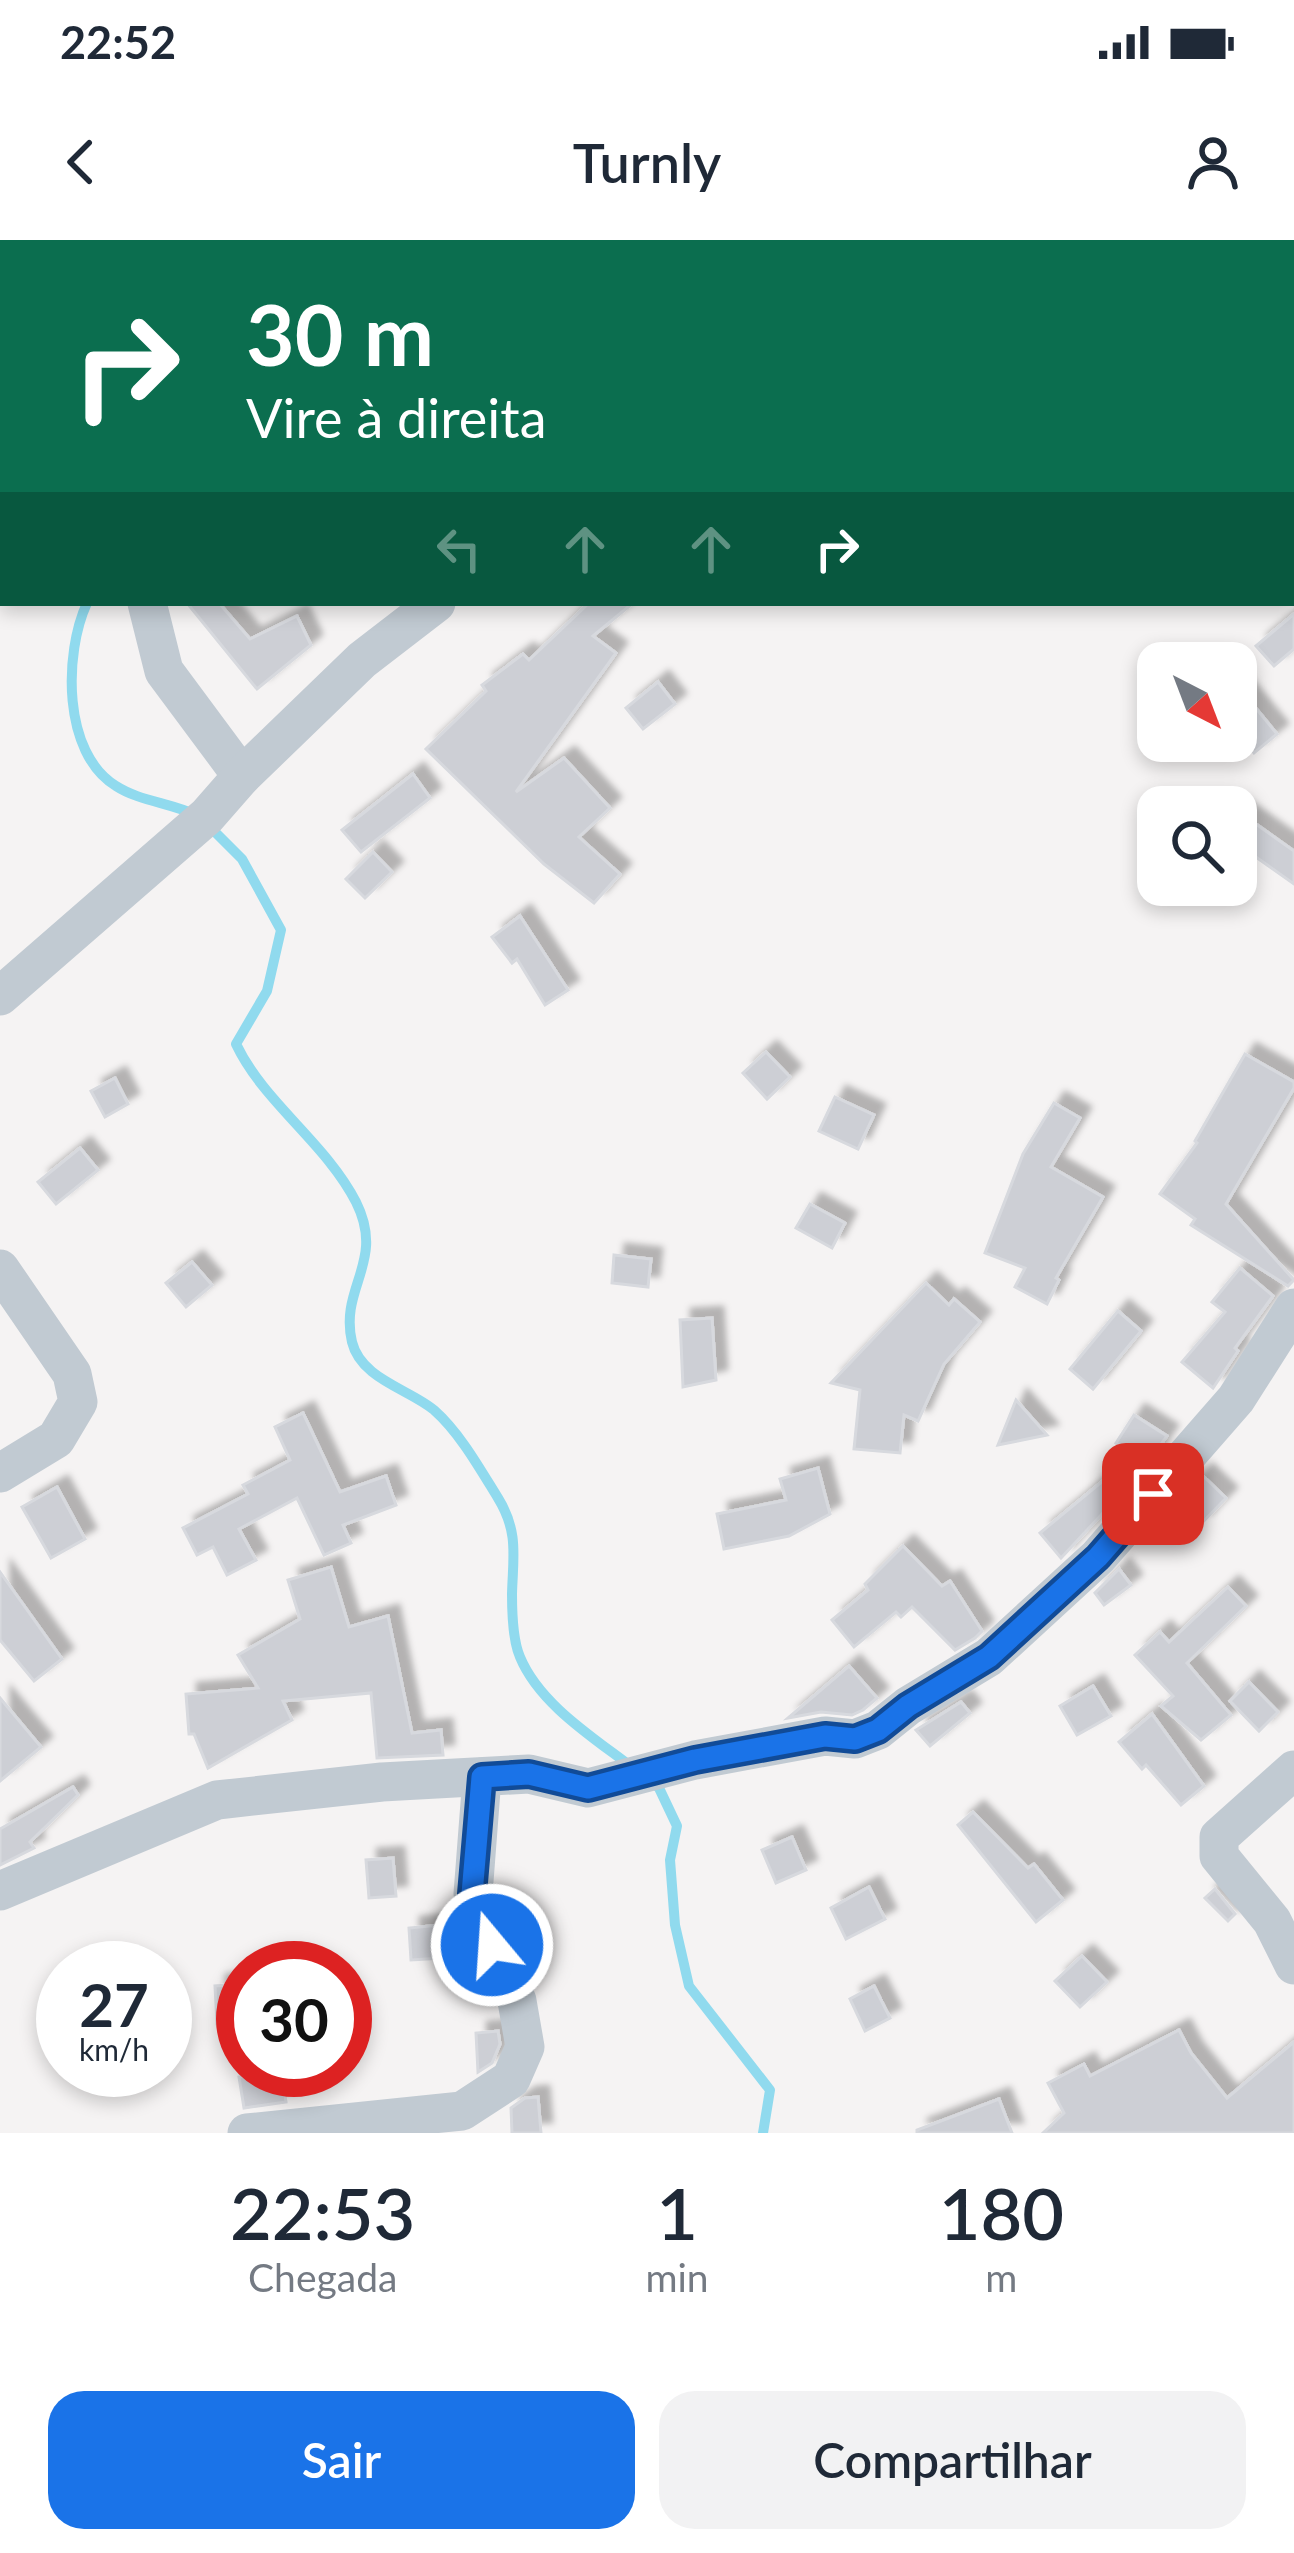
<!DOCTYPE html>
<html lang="pt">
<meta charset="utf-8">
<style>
:root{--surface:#fff;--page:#f2f2f3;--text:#1f2937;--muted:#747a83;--accent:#1a73e8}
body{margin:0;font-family:Lato,sans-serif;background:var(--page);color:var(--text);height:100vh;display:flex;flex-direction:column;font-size:45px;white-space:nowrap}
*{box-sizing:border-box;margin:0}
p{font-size:39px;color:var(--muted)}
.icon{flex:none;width:66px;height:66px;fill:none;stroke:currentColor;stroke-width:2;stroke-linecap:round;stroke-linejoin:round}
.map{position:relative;height:1893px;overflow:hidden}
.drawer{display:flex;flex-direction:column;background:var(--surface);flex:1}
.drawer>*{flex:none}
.banner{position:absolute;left:0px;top:0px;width:1296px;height:366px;box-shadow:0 6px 18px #0003;background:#0b6e4f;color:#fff;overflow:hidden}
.needle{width:78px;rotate:138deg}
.tools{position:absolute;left:1137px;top:402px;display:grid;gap:24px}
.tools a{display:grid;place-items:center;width:120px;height:120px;border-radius:24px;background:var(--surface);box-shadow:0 6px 18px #0003;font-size:60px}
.speed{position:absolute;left:36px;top:1701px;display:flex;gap:24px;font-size:60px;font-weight:700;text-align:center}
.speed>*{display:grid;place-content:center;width:156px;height:156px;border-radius:50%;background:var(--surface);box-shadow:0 6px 18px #0003;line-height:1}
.speed small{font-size:30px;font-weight:400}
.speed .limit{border:18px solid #d22;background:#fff;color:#111}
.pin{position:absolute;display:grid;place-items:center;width:102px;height:102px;color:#fff;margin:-51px;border-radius:24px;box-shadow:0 6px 18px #0006}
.me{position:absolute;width:132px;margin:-66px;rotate:342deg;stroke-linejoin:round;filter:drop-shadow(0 0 9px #0008)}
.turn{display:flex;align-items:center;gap:42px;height:252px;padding:0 48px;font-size:54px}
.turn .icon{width:156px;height:156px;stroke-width:2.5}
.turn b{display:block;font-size:84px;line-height:102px}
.lanes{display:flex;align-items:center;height:114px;padding:0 48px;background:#0003;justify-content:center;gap:60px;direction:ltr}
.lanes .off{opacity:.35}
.eta{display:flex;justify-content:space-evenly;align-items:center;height:204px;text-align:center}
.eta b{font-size:72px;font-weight:600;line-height:84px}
.cta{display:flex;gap:24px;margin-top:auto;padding:24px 48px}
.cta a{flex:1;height:138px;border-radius:36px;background:var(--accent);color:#fff;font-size:48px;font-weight:600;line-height:138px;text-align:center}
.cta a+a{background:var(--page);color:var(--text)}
.status{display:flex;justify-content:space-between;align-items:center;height:84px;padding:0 60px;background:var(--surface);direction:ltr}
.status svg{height:33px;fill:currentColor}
header{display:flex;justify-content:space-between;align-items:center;height:156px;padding:0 48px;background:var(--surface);font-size:54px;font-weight:600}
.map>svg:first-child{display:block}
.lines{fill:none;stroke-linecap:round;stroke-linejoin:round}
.stream{stroke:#90daee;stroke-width:10}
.building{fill:#cdcfd5;stroke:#d7d9de;stroke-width:3;filter:url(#shadow)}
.street{stroke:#c1cad2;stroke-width:39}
.route-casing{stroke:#114b97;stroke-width:30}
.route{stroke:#1a73e8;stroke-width:21}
</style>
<div class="status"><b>22:52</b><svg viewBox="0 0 49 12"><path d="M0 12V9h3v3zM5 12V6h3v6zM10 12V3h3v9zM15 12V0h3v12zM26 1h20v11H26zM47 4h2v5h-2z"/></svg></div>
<header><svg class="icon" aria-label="back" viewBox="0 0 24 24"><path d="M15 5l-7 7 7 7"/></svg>Turnly<svg class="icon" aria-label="person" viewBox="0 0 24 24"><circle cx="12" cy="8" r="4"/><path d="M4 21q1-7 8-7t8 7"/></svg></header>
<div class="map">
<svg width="1294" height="1893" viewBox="0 0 1294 1893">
<defs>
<filter id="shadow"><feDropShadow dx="11" dy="-11" stdDeviation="3" flood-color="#0004"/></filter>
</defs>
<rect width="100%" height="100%" fill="#f5f3f3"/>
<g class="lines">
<g class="stream">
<polyline points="0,274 3,273"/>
<path d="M87,363C64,413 62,513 116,546C139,561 171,563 196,575"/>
<path d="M210,587L242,619L281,690L267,751L236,804C264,863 325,902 356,962C386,1022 339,1047 352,1102C361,1139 409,1149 434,1170C460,1193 480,1229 498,1258C519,1292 513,1317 512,1354C512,1371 513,1401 520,1417C539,1463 591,1496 629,1525"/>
<polyline points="648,1540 659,1548 677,1586 670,1620 675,1685 689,1746 770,1850 763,1893"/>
</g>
</g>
<g class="building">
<polygon points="187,363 219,363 250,399 297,376 311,405 257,449"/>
<polygon points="589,363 633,363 593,396 616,413 516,552 564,518 610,568 579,597 620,634 594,663 544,624 426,509 486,451 482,445 523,414 529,420"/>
<polygon points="1294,374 1294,409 1274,426 1256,406"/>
<polygon points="658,442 675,464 643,489 626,468"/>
<polygon points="1236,444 1277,494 1254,513 1236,491"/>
<polygon points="413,534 430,558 361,612 342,590"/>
<polygon points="1236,570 1294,611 1294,644 1236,603"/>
<polygon points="373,612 392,632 365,658 346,639"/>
<polygon points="520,676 568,750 545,765 517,719 512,723 492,697"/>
<polygon points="766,812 790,837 767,859 743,833"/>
<polygon points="1245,814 1294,842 1294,848 1226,964 1294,1040 1288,1046 1191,985 1195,979 1160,954 1197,903 1195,901"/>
<polygon points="115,838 128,864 105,877 91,851"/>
<polygon points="835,857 874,875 858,909 819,891"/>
<polygon points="1054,863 1080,878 1051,927 1103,957 1056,1038 1059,1040 1047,1064 1015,1047 1025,1028 985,1013 1023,914"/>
<polygon points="80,908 98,930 56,964 38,942"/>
<polygon points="810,964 845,983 832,1008 796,988"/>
<polygon points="614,1015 651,1019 648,1047 612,1043"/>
<polygon points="192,1022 212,1045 186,1067 166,1043"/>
<polygon points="1240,1028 1273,1056 1235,1108 1238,1111 1213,1148 1182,1122 1225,1072 1212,1062"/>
<polygon points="926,1043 949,1065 954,1059 980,1082 944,1124 918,1181 904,1175 900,1213 854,1209 860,1150 831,1143"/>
<polygon points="1118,1071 1141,1091 1093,1149 1070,1129"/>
<polygon points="712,1078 716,1140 683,1147 680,1080"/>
<polygon points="1016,1160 1047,1195 998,1205"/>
<polygon points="303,1173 340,1252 386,1236 396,1265 343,1285 351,1303 324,1315 297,1258 239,1289 256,1320 227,1335 213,1307 197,1315 183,1288 248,1254 243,1245 290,1220 275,1187"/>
<polygon points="1134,1175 1167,1196 1146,1225 1116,1203"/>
<polygon points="818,1228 830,1274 789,1296 724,1309 717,1274 786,1260 780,1239"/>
<polygon points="1116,1230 1129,1245 1061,1318 1040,1293"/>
<polygon points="1202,1235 1226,1258 1200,1285 1177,1263"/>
<polygon points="57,1247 85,1299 51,1318 22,1267"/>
<polygon points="903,1306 942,1346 950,1341 982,1391 975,1398 955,1410 912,1367 901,1377 896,1372 854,1407 832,1380 868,1350 865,1344"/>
<polygon points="331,1327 349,1387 388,1376 412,1493 441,1490 443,1515 377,1518 371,1453 283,1461 292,1480 208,1528 194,1494 189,1494 186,1454 258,1448 238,1415 300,1379 288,1340"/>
<polygon points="1119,1329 1131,1345 1104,1365 1095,1353"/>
<polygon points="0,1332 62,1419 34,1441 0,1400"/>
<polygon points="1228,1347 1246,1366 1187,1423 1231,1475 1201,1500 1161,1466 1173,1456 1135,1415 1160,1392 1169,1402"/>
<polygon points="849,1426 877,1458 863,1470 852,1475 821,1472 788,1478"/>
<polygon points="1249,1442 1278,1472 1259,1491 1230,1461"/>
<polygon points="1093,1446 1111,1476 1077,1495 1060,1466"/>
<polygon points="0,1458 41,1507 0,1541"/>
<polygon points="961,1462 970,1473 930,1506 916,1490"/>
<polygon points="1152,1474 1204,1546 1181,1565 1146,1525 1142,1529 1119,1502"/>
<polygon points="73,1547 78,1555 30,1602 34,1608 0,1625 0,1589"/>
<polygon points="973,1572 1028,1628 1034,1624 1063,1660 1036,1682 958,1585"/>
<polygon points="792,1597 806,1630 776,1643 762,1610"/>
<polygon points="393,1618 396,1656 369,1658 366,1620"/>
<polygon points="869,1647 885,1679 846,1699 831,1668"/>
<polygon points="1215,1649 1235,1674 1228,1681 1205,1658"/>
<polygon points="441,1685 443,1718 411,1720 409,1688"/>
<polygon points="1082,1716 1107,1742 1080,1767 1055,1741"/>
<polygon points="243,1744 243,1782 217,1784 215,1746"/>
<polygon points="874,1746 890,1778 865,1791 850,1759"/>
<polygon points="1179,1790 1191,1813 1227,1858 1294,1802 1294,1893 1043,1893 1064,1873 1048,1843 1084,1824 1090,1836"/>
<polygon points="498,1791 500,1804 492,1823 478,1832 476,1793"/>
<polygon points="282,1831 286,1862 244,1868 239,1837"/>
<polygon points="538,1857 541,1893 512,1893 511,1868 525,1858"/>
<polygon points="999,1859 1012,1893 917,1893 917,1890"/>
</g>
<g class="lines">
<g class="street">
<polyline points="204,3 207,0"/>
<polyline points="873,3 876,0"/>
<polyline points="147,363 164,431 242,536"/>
<polyline points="0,756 207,576 242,536 362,420 436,363"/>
<polyline points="0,1029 72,1134 78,1162 56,1199 0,1233"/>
<polyline points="1294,1530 1219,1597 1219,1616 1272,1681 1294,1725"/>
<polyline points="0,1651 217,1560 382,1542 529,1534 588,1548 695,1520 825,1496 855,1499 878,1490 908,1466 989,1417 1098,1317 1236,1159 1294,1068"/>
<polyline points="247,1893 462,1871 511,1839 525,1807 517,1761 473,1654 482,1537"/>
</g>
</g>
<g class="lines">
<g class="route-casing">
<polyline id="route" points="492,1705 472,1654 482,1537 529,1534 588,1548 695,1520 825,1496 855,1499 878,1490 908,1466 989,1417 1098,1317 1153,1254"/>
</g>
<use href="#route" class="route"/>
</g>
</svg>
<div class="tools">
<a><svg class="needle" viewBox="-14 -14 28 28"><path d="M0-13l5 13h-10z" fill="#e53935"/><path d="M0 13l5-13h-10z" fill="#747a83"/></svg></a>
<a><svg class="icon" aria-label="search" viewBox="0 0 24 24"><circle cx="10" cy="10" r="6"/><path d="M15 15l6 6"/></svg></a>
</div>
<div class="speed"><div>27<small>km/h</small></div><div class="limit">30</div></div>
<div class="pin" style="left:1153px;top:1254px;background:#d93025"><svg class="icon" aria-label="arrive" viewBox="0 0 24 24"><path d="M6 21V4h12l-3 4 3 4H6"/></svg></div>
<svg class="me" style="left:492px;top:1705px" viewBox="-20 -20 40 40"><circle r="17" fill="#1a73e8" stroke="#fff" stroke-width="3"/><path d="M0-11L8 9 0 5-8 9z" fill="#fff"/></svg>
<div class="banner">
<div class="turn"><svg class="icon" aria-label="right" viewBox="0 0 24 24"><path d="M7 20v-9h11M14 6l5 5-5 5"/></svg><div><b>30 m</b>Vire à direita</div></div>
<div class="lanes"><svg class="icon off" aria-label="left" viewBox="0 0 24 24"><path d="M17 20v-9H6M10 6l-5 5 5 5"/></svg><svg class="icon off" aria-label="ahead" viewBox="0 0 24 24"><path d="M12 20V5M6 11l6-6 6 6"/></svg><svg class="icon off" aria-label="ahead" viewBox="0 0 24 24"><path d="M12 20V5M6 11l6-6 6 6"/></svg><svg class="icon" aria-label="right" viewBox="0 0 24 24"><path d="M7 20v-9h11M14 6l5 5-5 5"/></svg></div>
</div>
</div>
<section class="drawer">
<div class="eta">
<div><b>22:53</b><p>Chegada</p></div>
<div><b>1</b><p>min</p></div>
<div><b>180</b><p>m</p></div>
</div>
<div class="cta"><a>Sair</a><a>Compartilhar</a></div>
</section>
